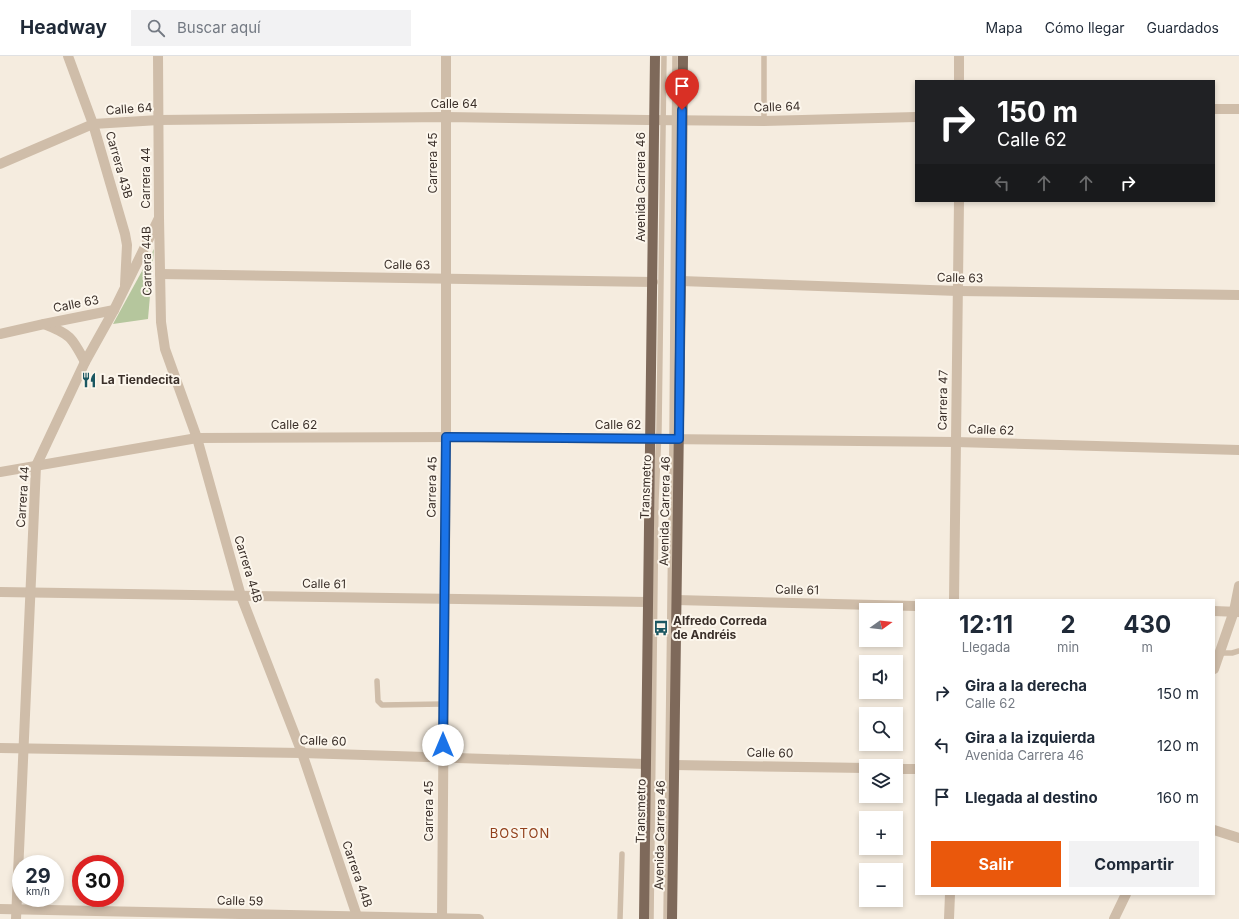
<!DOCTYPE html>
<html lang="es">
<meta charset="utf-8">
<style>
:root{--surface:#fff;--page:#f2f2f3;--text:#1f2937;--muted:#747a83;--line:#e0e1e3;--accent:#ea580c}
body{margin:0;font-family:Inter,sans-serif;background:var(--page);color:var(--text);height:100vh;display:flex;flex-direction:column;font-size:15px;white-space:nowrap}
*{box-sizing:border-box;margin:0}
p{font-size:13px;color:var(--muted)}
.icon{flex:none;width:22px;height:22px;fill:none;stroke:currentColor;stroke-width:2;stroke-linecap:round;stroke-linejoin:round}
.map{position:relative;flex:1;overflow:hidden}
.drawer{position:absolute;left:915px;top:543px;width:300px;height:296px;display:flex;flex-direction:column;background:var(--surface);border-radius:0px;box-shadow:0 2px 6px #0003}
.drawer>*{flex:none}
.guide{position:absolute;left:915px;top:24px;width:300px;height:122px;border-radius:0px;box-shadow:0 2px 6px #0003;background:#202124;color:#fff;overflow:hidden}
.needle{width:26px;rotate:75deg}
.controls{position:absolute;left:859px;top:547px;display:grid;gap:8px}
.controls a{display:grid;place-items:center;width:44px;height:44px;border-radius:0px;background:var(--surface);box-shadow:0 2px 6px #0003;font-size:20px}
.speed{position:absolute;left:12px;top:799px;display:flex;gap:8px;font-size:20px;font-weight:700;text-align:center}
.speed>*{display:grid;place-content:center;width:52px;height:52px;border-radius:50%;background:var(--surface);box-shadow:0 2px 6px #0003;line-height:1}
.speed small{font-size:10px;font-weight:400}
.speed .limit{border:6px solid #d22;background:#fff;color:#111}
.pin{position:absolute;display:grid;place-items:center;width:34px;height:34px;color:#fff;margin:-41px -17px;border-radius:50% 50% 50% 0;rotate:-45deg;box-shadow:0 0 4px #0007}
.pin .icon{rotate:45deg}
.me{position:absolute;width:44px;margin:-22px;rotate:0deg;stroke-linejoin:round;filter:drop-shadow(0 0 3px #0008)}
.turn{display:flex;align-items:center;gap:14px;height:84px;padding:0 16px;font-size:18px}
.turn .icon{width:52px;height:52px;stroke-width:2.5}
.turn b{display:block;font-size:28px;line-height:34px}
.lanes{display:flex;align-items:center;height:38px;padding:0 16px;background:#0003;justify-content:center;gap:20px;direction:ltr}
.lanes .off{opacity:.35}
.eta{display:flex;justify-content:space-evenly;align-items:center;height:68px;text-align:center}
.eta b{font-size:24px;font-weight:700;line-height:28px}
.primary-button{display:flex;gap:8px;margin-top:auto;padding:8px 16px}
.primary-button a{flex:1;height:46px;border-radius:0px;background:var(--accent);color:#fff;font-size:16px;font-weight:700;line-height:46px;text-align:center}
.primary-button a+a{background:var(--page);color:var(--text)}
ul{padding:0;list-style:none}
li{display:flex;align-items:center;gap:12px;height:52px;padding:0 16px}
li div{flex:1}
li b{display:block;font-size:15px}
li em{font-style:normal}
header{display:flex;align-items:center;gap:24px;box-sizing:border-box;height:56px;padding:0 20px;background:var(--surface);border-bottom:1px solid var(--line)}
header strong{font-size:19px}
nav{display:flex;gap:22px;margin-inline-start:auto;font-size:14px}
.search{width:280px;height:36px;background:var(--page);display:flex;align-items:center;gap:10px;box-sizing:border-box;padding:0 14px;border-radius:0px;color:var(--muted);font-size:15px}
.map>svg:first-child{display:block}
.green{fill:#b5c69d}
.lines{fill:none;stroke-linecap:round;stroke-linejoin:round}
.service{stroke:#cfbda9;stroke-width:5.5}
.minor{stroke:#cfbda9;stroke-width:10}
.tertiary{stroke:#cfbda9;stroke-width:10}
.primary{stroke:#7e695a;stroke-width:10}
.route-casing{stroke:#114b97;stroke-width:10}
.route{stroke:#1a73e8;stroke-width:7}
.labels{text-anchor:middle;stroke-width:4;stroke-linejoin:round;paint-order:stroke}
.street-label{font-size:12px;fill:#3b302a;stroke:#fcf6ec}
.poi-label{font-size:12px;font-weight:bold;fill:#3b302a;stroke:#fcf6ec;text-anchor:start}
.neighbourhood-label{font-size:13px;letter-spacing:1px;fill:#91401c;stroke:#fcf6ec}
</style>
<header>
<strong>Headway</strong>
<div class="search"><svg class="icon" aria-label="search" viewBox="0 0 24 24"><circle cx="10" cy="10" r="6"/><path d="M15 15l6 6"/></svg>Buscar aquí</div>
<nav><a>Mapa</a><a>Cómo llegar</a><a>Guardados</a></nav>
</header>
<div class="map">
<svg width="1239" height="863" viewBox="0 0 1239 863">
<rect width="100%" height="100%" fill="#f5ecdf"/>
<polygon class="green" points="154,193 148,263 113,268"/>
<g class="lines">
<g class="service">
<polyline points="764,65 764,0"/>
<polyline points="1219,597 1232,597 1239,595"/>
<polyline points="377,625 378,645 382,649 443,648"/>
<polyline points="620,863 622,798"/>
<polyline points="651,863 656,444 659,373 664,0"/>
<polyline points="666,863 672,383 675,0"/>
</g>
<g class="minor">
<polyline points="68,0 93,68 125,178 127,189 125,229"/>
<polyline points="1214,53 1239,53"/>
<polyline points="0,108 93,68 159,64 446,61 647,64 764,65 916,61"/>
<polyline points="159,162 161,266 165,293 197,382 241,540 302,697 358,863"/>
<polyline points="160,218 653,226"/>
<polyline points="681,225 958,235 1239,239"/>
<path d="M44,268C70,278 72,281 85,306"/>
<polyline points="0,278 44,268 114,254"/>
<polyline points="0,416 197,382 458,381 956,386 1239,394"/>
<polyline points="676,544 916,550"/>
<polyline points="1214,555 1239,556"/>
<polyline points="0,692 302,697 646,708"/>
<polyline points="674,709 866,712"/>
<polyline points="896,713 916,713"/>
<polyline points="1214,774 1239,782"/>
<polyline points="0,853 479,863"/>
<polyline points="442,863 446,381 446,0"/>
</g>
<g class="tertiary">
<polyline points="959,0 959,25"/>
<polyline points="0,536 648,546"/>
<polyline points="954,544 959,145"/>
<polyline points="1214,613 1234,555 1239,530"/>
<polyline points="16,863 36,410 85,306 114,254 159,162 158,0"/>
<polyline points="949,863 950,838"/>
<polyline points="1114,863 1126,838"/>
</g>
<g class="primary">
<polyline points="644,863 655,0"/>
<polyline points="672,863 681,225 683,0"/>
</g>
</g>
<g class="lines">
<g class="route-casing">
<polyline id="route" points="443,689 446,381 679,383 682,54"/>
</g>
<use href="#route" class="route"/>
</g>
<defs>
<g id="restaurant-bare" transform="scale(1.2)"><path d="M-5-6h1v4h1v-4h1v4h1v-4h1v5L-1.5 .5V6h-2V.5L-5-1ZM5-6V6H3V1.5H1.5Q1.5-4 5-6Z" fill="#1b5761" stroke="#fcf6ec" stroke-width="2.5" paint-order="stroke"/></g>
<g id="bus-bare" transform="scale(1.2)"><path d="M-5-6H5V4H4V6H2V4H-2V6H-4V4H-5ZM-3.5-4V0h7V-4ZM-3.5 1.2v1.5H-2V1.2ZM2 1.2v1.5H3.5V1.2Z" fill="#1b5761" stroke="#fcf6ec" stroke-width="2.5" paint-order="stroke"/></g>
</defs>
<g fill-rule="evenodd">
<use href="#restaurant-bare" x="89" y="324"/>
<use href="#bus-bare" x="661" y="572"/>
</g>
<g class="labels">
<g class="street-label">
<text x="454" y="52">Calle 64</text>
<text transform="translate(777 51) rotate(-2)" y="4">Calle 64</text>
<text transform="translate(129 53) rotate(-4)" y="4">Calle 64</text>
<text transform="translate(433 107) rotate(-90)" y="4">Carrera 45</text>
<text transform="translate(119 109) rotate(74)" y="4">Carrera 43B</text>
<text transform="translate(146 122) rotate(-90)" y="4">Carrera 44</text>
<text transform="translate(641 131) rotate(-90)" y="4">Avenida Carrera 46</text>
<text transform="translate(147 205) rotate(-91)" y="4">Carrera 44B</text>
<text transform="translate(407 209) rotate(1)" y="4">Calle 63</text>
<text transform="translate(960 222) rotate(1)" y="4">Calle 63</text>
<text transform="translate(76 248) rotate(-11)" y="4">Calle 63</text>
<text transform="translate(943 344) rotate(-89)" y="4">Carrera 47</text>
<text x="294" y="373">Calle 62</text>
<text x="618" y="373">Calle 62</text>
<text transform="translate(991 374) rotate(2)" y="4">Calle 62</text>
<text transform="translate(432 431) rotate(-89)" y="4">Carrera 45</text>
<text transform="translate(646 431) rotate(-88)" y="4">Transmetro</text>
<text transform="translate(23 441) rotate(-86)" y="4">Carrera 44</text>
<text transform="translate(665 455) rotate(-89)" y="4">Avenida Carrera 46</text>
<text transform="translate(248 513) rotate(73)" y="4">Carrera 44B</text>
<text transform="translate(324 528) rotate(1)" y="4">Calle 61</text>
<text transform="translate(797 534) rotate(1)" y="4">Calle 61</text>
<text transform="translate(323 685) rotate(2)" y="4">Calle 60</text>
<text transform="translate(770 697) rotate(1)" y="4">Calle 60</text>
<text transform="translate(429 755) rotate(-90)" y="4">Carrera 45</text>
<text transform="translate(641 755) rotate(-89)" y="4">Transmetro</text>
<text transform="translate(660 779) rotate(-89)" y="4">Avenida Carrera 46</text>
<text transform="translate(357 818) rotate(71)" y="4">Carrera 44B</text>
<text transform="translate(240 845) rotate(1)" y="4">Calle 59</text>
</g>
<g class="poi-label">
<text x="101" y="328">La Tiendecita</text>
<text x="673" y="569">Alfredo Correda<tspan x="673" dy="14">de Andréis</tspan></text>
</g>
<g class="neighbourhood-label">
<text x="520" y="782">BOSTON</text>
</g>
</g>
</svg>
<div class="controls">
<a><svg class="needle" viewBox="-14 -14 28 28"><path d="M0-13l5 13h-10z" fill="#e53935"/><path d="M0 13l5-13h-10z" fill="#747a83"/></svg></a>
<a><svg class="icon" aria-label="sound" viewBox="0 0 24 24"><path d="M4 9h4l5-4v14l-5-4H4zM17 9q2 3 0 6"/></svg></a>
<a><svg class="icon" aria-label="search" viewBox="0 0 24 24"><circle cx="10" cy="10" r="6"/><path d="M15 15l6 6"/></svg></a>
<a><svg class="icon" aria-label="layers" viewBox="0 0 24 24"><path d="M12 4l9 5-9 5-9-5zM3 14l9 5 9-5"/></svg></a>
<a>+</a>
<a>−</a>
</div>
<div class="speed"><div>29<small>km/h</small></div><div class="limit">30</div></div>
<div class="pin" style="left:682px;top:54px;background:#d93025"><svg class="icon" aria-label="arrive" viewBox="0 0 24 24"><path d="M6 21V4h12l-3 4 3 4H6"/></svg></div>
<svg class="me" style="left:443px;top:689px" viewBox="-20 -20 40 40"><circle r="19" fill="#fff"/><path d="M0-13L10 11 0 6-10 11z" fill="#1a73e8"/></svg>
<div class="guide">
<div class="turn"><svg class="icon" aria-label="right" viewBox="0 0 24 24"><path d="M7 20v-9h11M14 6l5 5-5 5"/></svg><div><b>150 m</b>Calle 62</div></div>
<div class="lanes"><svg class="icon off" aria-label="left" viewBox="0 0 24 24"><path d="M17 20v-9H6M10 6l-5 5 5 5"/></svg><svg class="icon off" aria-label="ahead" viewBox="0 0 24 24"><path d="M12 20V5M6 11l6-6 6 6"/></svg><svg class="icon off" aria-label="ahead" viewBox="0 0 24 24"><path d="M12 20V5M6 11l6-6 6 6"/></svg><svg class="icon" aria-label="right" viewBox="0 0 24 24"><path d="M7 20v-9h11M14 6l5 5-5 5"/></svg></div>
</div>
<section class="drawer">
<div class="eta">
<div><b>12:11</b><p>Llegada</p></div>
<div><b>2</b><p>min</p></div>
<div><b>430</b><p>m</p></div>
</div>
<ul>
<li><svg class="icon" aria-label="right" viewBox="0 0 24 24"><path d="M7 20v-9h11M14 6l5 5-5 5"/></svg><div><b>Gira a la derecha</b><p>Calle 62</p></div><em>150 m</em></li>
<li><svg class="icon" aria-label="left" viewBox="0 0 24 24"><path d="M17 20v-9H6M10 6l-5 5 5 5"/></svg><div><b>Gira a la izquierda</b><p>Avenida Carrera 46</p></div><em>120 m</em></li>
<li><svg class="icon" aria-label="arrive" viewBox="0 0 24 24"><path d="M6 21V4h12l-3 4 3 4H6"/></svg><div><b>Llegada al destino</b></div><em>160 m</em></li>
</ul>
<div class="primary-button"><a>Salir</a><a>Compartir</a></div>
</section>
</div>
